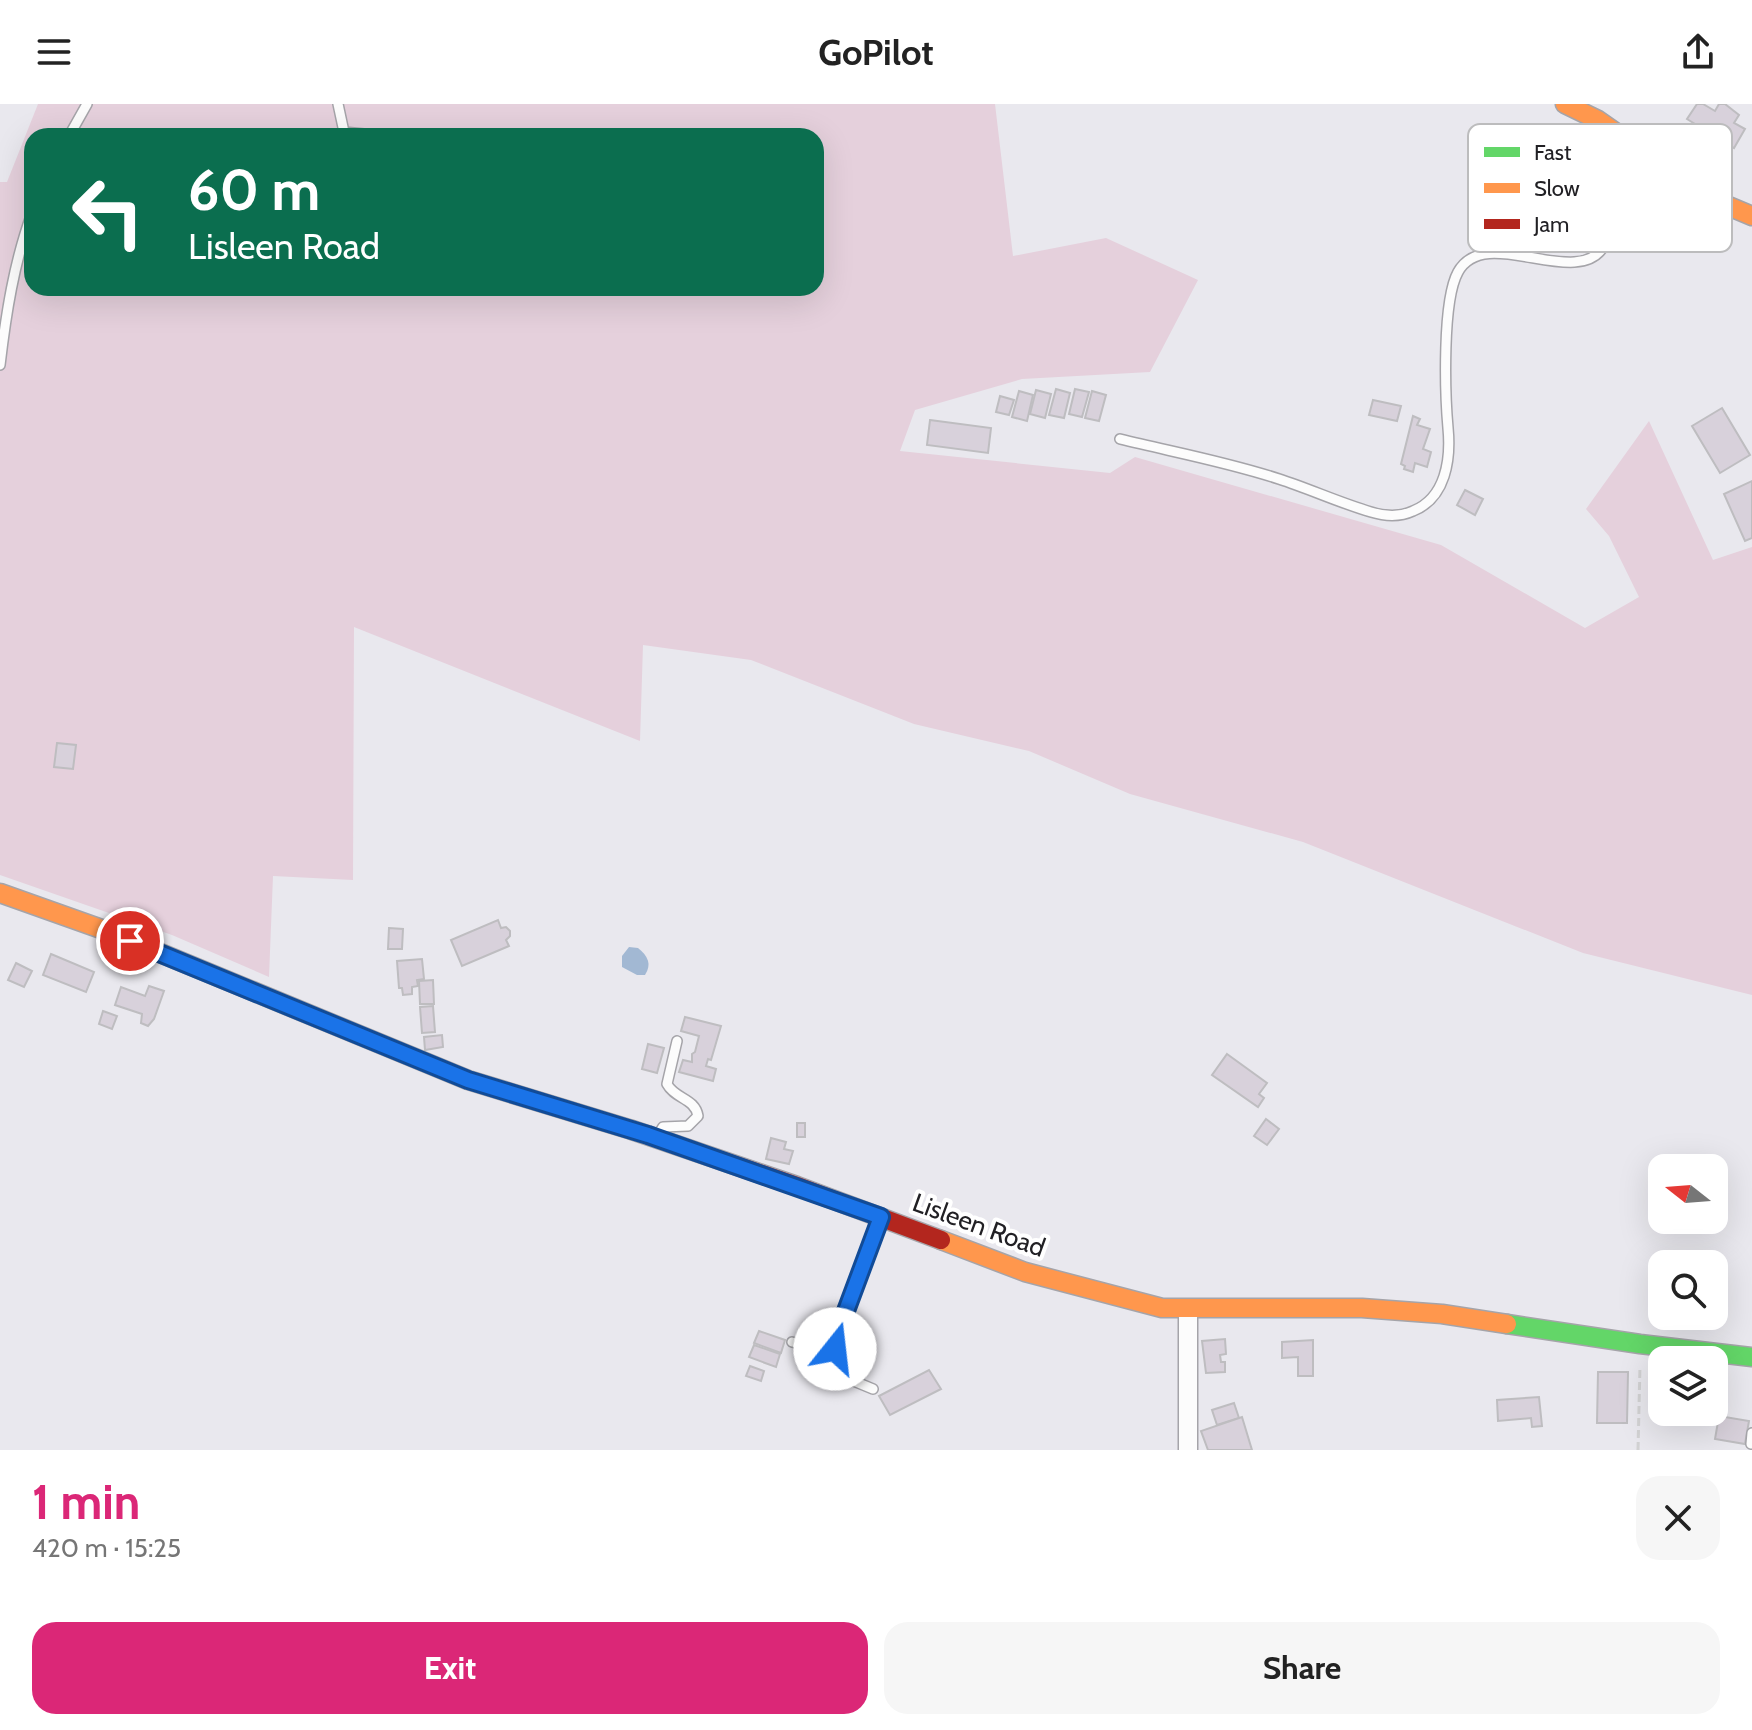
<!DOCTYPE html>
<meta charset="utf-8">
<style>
:root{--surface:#fff;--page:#f6f6f6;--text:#222;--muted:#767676;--accent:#db2777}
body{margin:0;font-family:Cabin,sans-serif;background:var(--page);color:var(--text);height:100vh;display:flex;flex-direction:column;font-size:30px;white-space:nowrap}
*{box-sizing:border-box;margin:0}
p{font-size:26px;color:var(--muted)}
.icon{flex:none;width:44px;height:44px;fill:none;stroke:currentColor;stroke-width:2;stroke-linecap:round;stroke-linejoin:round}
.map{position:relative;height:1346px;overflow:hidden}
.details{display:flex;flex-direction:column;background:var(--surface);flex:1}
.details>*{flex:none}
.guide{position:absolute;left:24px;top:24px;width:800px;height:168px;border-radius:24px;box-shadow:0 8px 32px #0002;background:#0b6e4f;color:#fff;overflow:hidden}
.needle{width:52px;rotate:287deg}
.tools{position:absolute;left:1648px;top:1050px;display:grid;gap:16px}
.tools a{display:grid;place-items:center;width:80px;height:80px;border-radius:16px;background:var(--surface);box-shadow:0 8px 32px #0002;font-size:40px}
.pin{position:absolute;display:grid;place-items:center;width:68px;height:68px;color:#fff;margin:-34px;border:4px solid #fff;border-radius:50%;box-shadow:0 2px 8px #0007}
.me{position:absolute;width:88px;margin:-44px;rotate:16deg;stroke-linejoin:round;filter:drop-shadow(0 0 6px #0008)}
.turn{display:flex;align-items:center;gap:28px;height:168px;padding:0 32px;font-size:36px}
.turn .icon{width:104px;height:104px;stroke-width:2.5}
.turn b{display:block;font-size:56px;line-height:68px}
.round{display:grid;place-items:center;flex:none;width:84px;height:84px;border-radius:24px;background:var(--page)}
.overview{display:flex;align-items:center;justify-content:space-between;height:136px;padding:0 32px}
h1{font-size:48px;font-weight:700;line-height:60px;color:var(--accent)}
.cta{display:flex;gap:16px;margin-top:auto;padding:16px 32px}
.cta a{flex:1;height:92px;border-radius:24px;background:var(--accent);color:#fff;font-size:32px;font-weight:700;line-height:92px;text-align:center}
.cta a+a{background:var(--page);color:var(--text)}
header{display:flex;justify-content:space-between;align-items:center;height:104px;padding:0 32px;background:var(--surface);font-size:36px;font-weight:700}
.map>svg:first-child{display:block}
.green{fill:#e5d0dc;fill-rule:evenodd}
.water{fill:#a2b8d3}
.building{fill:#d8d1db;stroke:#bebdc0;stroke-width:2}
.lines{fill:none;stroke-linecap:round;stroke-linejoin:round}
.lane-casing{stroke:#a5a4a9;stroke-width:12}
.street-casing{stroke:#a5a4a9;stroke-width:21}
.fast-casing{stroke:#a5a4a9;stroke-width:21}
.slow-casing{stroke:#a5a4a9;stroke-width:21}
.jam-casing{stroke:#a5a4a9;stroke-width:21}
.path{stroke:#d2d2d3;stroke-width:3;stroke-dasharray:8 4;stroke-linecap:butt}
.lane{stroke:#fcfcfc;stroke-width:9}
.street{stroke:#fcfcfc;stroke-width:18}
.fast{stroke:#63d668;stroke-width:18}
.slow{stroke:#ff974d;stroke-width:18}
.jam{stroke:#b3261e;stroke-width:18}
.route-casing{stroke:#114b97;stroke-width:20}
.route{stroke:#1a73e8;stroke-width:14}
.labels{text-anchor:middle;stroke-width:8;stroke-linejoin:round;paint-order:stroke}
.street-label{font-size:26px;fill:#212024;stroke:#fff}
.key{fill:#fff;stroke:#bcbcbd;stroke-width:2}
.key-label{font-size:22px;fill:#212024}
</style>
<header><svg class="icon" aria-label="menu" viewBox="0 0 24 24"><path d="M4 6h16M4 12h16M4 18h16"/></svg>GoPilot<svg class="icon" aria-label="share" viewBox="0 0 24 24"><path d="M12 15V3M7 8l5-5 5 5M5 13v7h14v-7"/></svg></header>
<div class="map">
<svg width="1752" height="1346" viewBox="0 0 1752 1346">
<rect width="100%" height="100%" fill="#e9e8ee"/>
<path class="green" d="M38,0H995L1013,152L1106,134L1198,176L1150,268L1022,275L915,306L900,347L1110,369L1135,353L1441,441L1585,524L1639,493L1609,432L1586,405L1649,317L1713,456L1752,443V891L1583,849L1303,738L1130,690L1029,647L914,620L751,556L643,541L640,637L354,523L353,776L273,772L269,873L172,831L0,771V78H7ZM32,32H816V184H32Z"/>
<path class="water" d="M629,843L638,844C648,852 652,860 645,871H637L622,863V852Z"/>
<g class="building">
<polygon points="1697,0 1703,0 1715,7 1719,0 1725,0 1739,11 1734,19 1745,25 1734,44 1687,15"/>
<polygon points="1056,285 1070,289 1064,314 1049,311"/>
<polygon points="1075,285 1089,288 1082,313 1069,310"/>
<polygon points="1036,286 1051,290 1045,314 1030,310"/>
<polygon points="1019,287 1033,291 1027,317 1012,313"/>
<polygon points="1092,287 1106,291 1099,317 1085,314"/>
<polygon points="1000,292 1014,296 1009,311 996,308"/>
<polygon points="1373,296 1401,302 1397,317 1369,311"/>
<polygon points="1722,304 1750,351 1720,369 1692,322"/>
<polygon points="1413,312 1420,315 1417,321 1430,325 1423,345 1431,348 1427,363 1415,359 1413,368 1404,365 1405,362 1401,360"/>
<polygon points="930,316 991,324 988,349 927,341"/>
<polygon points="1752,377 1752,434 1745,437 1724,390"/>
<polygon points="1465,386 1483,395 1475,411 1457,401"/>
<polygon points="57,639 76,641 73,665 54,663"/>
<polygon points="498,816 501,824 506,823 510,827 510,832 506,836 509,842 462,862 451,836"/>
<polygon points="389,824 403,825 402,845 388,845"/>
<polygon points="51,850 94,868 86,888 43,871"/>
<polygon points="422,855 424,875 417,876 418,882 412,883 412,890 403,891 402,884 399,884 397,857"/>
<polygon points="16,859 32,867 24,883 8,876"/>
<polygon points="433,876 434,900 420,900 419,877"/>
<polygon points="149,882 164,887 154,915 148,922 141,919 142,910 115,901 121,883 145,892"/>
<polygon points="433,902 435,928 422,929 420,903"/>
<polygon points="103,907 117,912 112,925 99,920"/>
<polygon points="685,913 721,922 711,956 708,955 706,962 716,965 713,977 679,968 683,956 692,958 692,950 695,948 699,932 681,927"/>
<polygon points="442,931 443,943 425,946 424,933"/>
<polygon points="648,940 664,944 657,969 642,965"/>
<polygon points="1227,950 1267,979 1259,990 1264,994 1258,1003 1212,971"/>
<polygon points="1266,1015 1279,1025 1267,1041 1254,1032"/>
<rect x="797" y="1019" width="8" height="14"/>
<polygon points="771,1034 786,1038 784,1045 793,1047 789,1060 766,1055"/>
<polygon points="759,1227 785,1236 781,1249 754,1239"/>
<polygon points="1225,1235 1226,1250 1220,1251 1221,1258 1225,1258 1225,1268 1206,1269 1202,1237"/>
<polygon points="1313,1236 1313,1272 1298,1272 1298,1253 1282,1254 1282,1238"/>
<polygon points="754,1241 780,1250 776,1263 749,1253"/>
<polygon points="750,1262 764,1267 761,1277 746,1272"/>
<polygon points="929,1266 941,1285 890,1311 879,1292"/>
<polygon points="1598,1268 1628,1268 1627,1319 1597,1319"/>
<polygon points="1539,1293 1542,1322 1532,1323 1531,1314 1498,1317 1497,1296"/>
<polygon points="1234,1299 1239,1314 1217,1321 1212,1306"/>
<polygon points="1719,1312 1749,1317 1745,1340 1715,1335"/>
<polygon points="1242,1313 1252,1346 1208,1346 1201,1327"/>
</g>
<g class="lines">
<g class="lane-casing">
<g id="lane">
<polyline points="338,0 344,28 364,30 443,30 450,32"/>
<polyline points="69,32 87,0"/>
<path d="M0,261C6,210 14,158 32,109"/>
<path d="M1120,335C1173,348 1228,358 1279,375C1310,385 1340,399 1371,408C1384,412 1400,413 1413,407C1446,394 1451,355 1448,324C1445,290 1442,197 1458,168C1485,119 1577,187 1604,142C1612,128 1611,105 1615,89C1619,75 1627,63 1633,50"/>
<path d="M658,1031L663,1023L688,1022L698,1012C695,994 675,995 667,980L677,937"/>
<polyline points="792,1238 816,1244 835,1245"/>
<polyline points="873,1285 844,1273 835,1250 837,1231 880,1116"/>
<polyline points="1751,1340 1752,1329"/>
</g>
</g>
<g class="street-casing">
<polyline id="street" points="1188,1346 1188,1205"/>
</g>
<g class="fast-casing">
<polyline id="fast" points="1507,1220 1640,1240 1752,1253"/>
</g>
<g class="slow-casing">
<g id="slow">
<polyline points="1565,0 1598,16 1618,30 1649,62 1671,78 1752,112"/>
<polyline points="0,789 107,827 468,976 632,1026"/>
<polyline points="941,1136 1025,1168 1162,1204 1362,1204 1442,1210 1507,1220"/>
</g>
</g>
<g class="jam-casing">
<polyline id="jam" points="632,1026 797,1082 941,1136"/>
</g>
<polyline class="path" points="1638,1346 1640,1262"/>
<use href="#lane" class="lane"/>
<use href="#street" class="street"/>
<use href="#fast" class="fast"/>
<use href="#slow" class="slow"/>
<use href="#jam" class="jam"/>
</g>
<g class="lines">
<g class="route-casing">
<polyline id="route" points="130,837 468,976 648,1031 881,1113 837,1231 835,1245"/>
</g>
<use href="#route" class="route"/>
</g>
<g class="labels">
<g class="street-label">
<text transform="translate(979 1121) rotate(20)" y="9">Lisleen Road</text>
</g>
</g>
<rect x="1468" y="20" width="264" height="128" rx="12" class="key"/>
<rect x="1484" y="43" width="36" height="10" fill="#63d668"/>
<rect x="1484" y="79" width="36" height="10" fill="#ff974d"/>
<rect x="1484" y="115" width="36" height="10" fill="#b3261e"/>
<g class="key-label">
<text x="1534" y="56">Fast</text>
<text x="1534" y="92">Slow</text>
<text x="1534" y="128">Jam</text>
</g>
</svg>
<div class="tools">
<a><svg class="needle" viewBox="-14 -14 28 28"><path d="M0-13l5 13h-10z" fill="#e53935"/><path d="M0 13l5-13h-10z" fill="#767676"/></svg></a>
<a><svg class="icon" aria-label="search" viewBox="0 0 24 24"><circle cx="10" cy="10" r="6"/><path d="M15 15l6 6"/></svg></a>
<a><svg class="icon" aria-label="layers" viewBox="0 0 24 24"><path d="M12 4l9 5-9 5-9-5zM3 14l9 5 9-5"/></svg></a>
</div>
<div class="pin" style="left:130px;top:837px;background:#d93025"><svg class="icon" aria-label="arrive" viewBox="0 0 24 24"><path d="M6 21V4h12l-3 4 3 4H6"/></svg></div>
<svg class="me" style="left:835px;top:1245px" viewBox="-20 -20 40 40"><circle r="19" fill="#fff"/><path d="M0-13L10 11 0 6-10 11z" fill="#1a73e8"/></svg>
<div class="guide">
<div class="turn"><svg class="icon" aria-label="left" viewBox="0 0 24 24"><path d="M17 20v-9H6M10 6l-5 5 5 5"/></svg><div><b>60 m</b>Lisleen Road</div></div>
</div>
</div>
<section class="details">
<div class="overview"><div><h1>1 min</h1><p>420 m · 15:25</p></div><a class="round"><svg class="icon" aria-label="close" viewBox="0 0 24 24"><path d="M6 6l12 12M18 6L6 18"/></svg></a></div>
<div class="cta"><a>Exit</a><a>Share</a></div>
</section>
